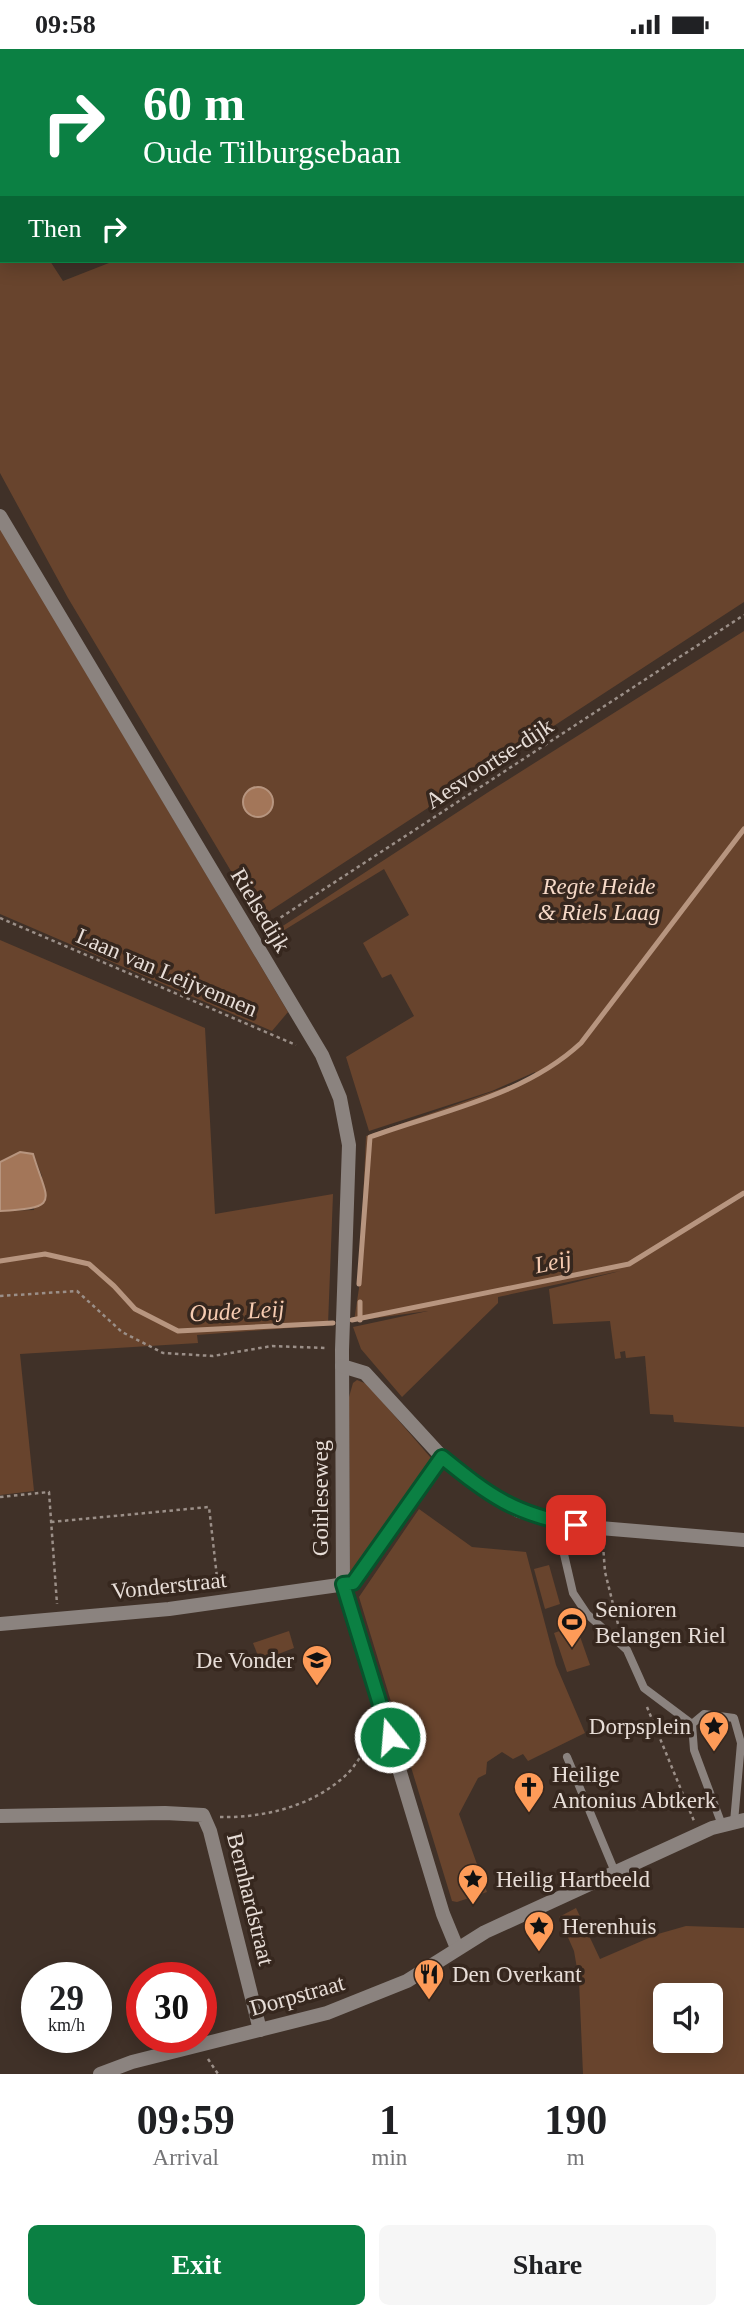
<!DOCTYPE html>
<style>
:root{--surface:#fff;--page:#f6f6f6;--text:#202124;--muted:#757577;--accent:#0b8043}
body{margin:0;font-family:Georgia,serif;background:var(--page);color:var(--text);height:100vh;display:flex;flex-direction:column;font-size:26px;white-space:nowrap}
*{box-sizing:border-box;margin:0}
p{font-size:23px;color:var(--muted)}
.icon{flex:none;width:38px;height:38px;fill:none;stroke:currentColor;stroke-width:2;stroke-linecap:round;stroke-linejoin:round}
.map{position:relative;height:2025px;overflow:hidden}
.details{display:flex;flex-direction:column;background:var(--surface);flex:1}
.details>*{flex:none}
.top-card{position:absolute;left:0px;top:0px;width:746px;height:214px;box-shadow:0 4px 18px #0003;background:#0b8043;color:#fff;overflow:hidden}
.controls{position:absolute;left:653px;top:1934px;display:grid;gap:14px}
.controls a{display:grid;place-items:center;width:70px;height:70px;border-radius:10px;background:var(--surface);box-shadow:0 4px 18px #0003;font-size:35px}
.speed{position:absolute;left:21px;top:1913px;display:flex;gap:14px;font-size:35px;font-weight:700;text-align:center}
.speed>*{display:grid;place-content:center;width:91px;height:91px;border-radius:50%;background:var(--surface);box-shadow:0 4px 18px #0003;line-height:1}
.speed small{font-size:18px;font-weight:400}
.speed .limit{border:10px solid #d22;background:#fff;color:#111}
.pin{position:absolute;display:grid;place-items:center;width:60px;height:60px;color:#fff;margin:-30px;border-radius:14px;box-shadow:0 4px 10px #0006}
.me{position:absolute;width:77px;margin:-38px;rotate:343deg;stroke-linejoin:round;filter:drop-shadow(0 0 5px #0008)}
.turn{display:flex;align-items:center;gap:24px;height:147px;padding:0 28px;font-size:32px}
.turn .icon{width:91px;height:91px;stroke-width:2.5}
.turn b{display:block;font-size:49px;line-height:60px}
.then{display:flex;align-items:center;height:66px;padding:0 28px;background:#0003;gap:14px;font-size:26px}
.eta{display:flex;justify-content:space-evenly;align-items:center;height:119px;text-align:center}
.eta b{font-size:42px;font-weight:700;line-height:49px}
.action{display:flex;gap:14px;margin-top:auto;padding:14px 28px}
.action a{flex:1;height:80px;border-radius:10px;background:var(--accent);color:#fff;font-size:28px;font-weight:700;line-height:80px;text-align:center}
.action a+a{background:var(--page);color:var(--text)}
.status{display:flex;justify-content:space-between;align-items:center;height:49px;padding:0 35px;background:var(--surface);direction:ltr}
.status svg{height:19px;fill:currentColor}
.map>svg:first-child{display:block}
.green{fill:#68442d;fill-rule:evenodd}
.water{fill:#a37659;stroke:#b7957f;stroke-width:2}
.lines{fill:none;stroke-linecap:round;stroke-linejoin:round}
.stream{stroke:#b7957f;stroke-width:5}
.path{stroke:#9b8f88;stroke-width:2.5;stroke-dasharray:3.5 3.5;stroke-linecap:butt}
.service{stroke:#8b837f;stroke-width:8}
.minor{stroke:#8b837f;stroke-width:14}
.tertiary{stroke:#8b837f;stroke-width:14}
.route-casing{stroke:#07532c;stroke-width:18}
.route{stroke:#0b8043;stroke-width:12}
.labels{text-anchor:middle;stroke-width:7;stroke-linejoin:round;paint-order:stroke}
.street-label{font-size:23px;fill:#e7ddd7;stroke:#36271e}
.park-label{font-size:23px;font-style:italic;fill:#f6d9c7;stroke:#36271e}
.poi-label{font-size:23px;fill:#e7ddd7;stroke:#36271e;text-anchor:start}
.water-label{font-size:24px;font-style:italic;fill:#f6cbb1;stroke:#36271e}
</style>
<div class="status"><b>09:58</b><svg viewBox="0 0 49 12"><path d="M0 12V9h3v3zM5 12V6h3v6zM10 12V3h3v9zM15 12V0h3v12zM26 1h20v11H26zM47 4h2v5h-2z"/></svg></div>
<div class="map">
<svg width="744" height="2025" viewBox="0 0 744 2025">
<rect width="100%" height="100%" fill="#403128"/>
<g class="green">
<polygon points="77,0 744,0 744,553 259,869 68,549 0,424 0,17 2,212 50,212 63,232 114,212 744,212 744,2 69,2"/>
<polygon points="0,479 288,963 272,982 0,865"/>
<polygon points="744,582 744,1142 718,1163 744,1147 744,1378 674,1373 673,1366 650,1365 645,1307 626,1309 625,1302 620,1303 621,1309 615,1310 610,1272 553,1275 549,1240 620,1222 498,1248 498,1254 402,1348 361,1300 353,1278 428,1262 354,1272 359,1239 366,1087 537,1027 535,1023 492,1042 369,1082 346,1008 414,967 391,925 382,929 363,894 409,866 384,820 273,888 272,884 490,742"/>
<polygon points="0,891 205,979 215,1165 333,1145 328,1276 197,1286 198,1294 20,1305 34,1442 0,1446 0,1162 34,1161 42,1127 33,1105 20,1103 0,1113"/>
<polygon points="357,1331 367,1335 431,1409 352,1524 350,1523 349,1348 353,1334"/>
<polygon points="419,1460 472,1498 526,1503 556,1616 585,1684 528,1712 523,1705 513,1710 502,1703 487,1713 486,1725 478,1729 459,1765 487,1843 457,1853 452,1852 359,1548"/>
<polygon points="549,1516 560,1555 545,1560 534,1520"/>
<polygon points="576,1576 590,1616 567,1623 554,1584"/>
<polygon points="289,1582 294,1599 260,1612 253,1594"/>
<path d="M576,1859L600,1910L658,1885L686,1877L744,1879V2025H583L579,1931L574,1902L559,1868ZM665,1946H710V1992H665Z"/>
</g>
<g class="water">
<circle cx="258" cy="753" r="15"/>
<path d="M20,1103L33,1105C47,1152 63,1159 0,1162V1113Z"/>
</g>
<g class="lines">
<g class="stream">
<polyline points="0,1212 45,1205 89,1215 114,1237 135,1260 178,1282 333,1274"/>
<path d="M359,1235L370,1088C441,1062 524,1047 581,994L744,780"/>
<polyline points="360,1253 360,1271"/>
<polyline points="352,1271 629,1215 744,1144"/>
</g>
<g class="path">
<polyline points="0,869 296,996"/>
<polyline points="263,880 744,566"/>
<polyline points="0,1247 77,1242 122,1283 163,1304 213,1307 272,1297 327,1299"/>
<polyline points="0,1448 49,1443 57,1555"/>
<polyline points="51,1473 209,1458 218,1537"/>
<polyline points="603,1496 605,1523 618,1575"/>
<polyline points="647,1658 694,1772"/>
<path d="M220,1768C264,1769 314,1757 347,1725C357,1716 364,1698 376,1692"/>
<polyline points="208,2010 218,2025"/>
</g>
<g class="service">
<polyline points="563,1474 560,1488 573,1544 587,1565 627,1601 644,1639 692,1675 694,1701 722,1776"/>
<polyline points="692,1675 704,1665 734,1669 741,1694 734,1773"/>
<polyline points="567,1708 615,1823"/>
</g>
<g class="minor">
<polyline points="0,467 322,1006 340,1049 349,1096 342,1301 343,1535 443,1865 457,1899"/>
<polyline points="342,1317 365,1324 442,1408 477,1437 519,1462 576,1477 744,1491"/>
<polyline points="0,1575 169,1560 353,1534 442,1408"/>
<polyline points="0,1767 165,1764 203,1766 210,1782 260,1981"/>
</g>
<polyline class="tertiary" points="100,2025 132,2013 327,1964 407,1932 485,1883 712,1779 744,1771"/>
</g>
<g class="lines">
<g class="route-casing">
<path id="route" d="M390,1688L343,1535L353,1534L442,1408C490,1447 514,1465 576,1476"/>
</g>
<use href="#route" class="route"/>
</g>
<defs>
<g id="stadium-pin" transform="scale(1.575)"><path d="M0 17L-7.5 6A9.5 9.5 0 1 1 7.5 6Z" fill="#fe9b58" stroke="#36271e"/><path d="M0-5a6.5 5 0 1 0 0 10a6.5 5 0 1 0 0-10ZM-3.5-1.8h7v3.6h-7Z" fill="#111"/></g>
<g id="school-pin" transform="scale(1.575)"><path d="M0 17L-7.5 6A9.5 9.5 0 1 1 7.5 6Z" fill="#fe9b58" stroke="#36271e"/><path d="M0-5L7-2L0 1L-7-2ZM-4 1L0 2.5L4 1V4Q0 6-4 4Z" fill="#111"/></g>
<g id="sight-pin" transform="scale(1.575)"><path d="M0 17L-7.5 6A9.5 9.5 0 1 1 7.5 6Z" fill="#fe9b58" stroke="#36271e"/><path d="M0-6L1.8-2.2L6-1.7L2.9 1.2L3.7 5.4L0 3.3L-3.7 5.4L-2.9 1.2L-6-1.7L-1.8-2.2Z" fill="#111"/></g>
<g id="church-pin" transform="scale(1.575)"><path d="M0 17L-7.5 6A9.5 9.5 0 1 1 7.5 6Z" fill="#fe9b58" stroke="#36271e"/><path d="M-1.2-6h2.4v3.5h3.3v2.4h-3.3V6h-2.4V-.1h-3.3v-2.4h3.3Z" fill="#111"/></g>
<g id="restaurant-pin" transform="scale(1.575)"><path d="M0 17L-7.5 6A9.5 9.5 0 1 1 7.5 6Z" fill="#fe9b58" stroke="#36271e"/><path d="M-5-6h1v4h1v-4h1v4h1v-4h1v5L-1.5 .5V6h-2V.5L-5-1ZM5-6V6H3V1.5H1.5Q1.5-4 5-6Z" fill="#111"/></g>
</defs>
<g fill-rule="evenodd">
<use href="#stadium-pin" x="572" y="1573"/>
<use href="#school-pin" x="317" y="1611"/>
<use href="#sight-pin" x="714" y="1677"/>
<use href="#church-pin" x="529" y="1738"/>
<use href="#sight-pin" x="473" y="1830"/>
<use href="#sight-pin" x="539" y="1877"/>
<use href="#restaurant-pin" x="429" y="1925"/>
</g>
<g class="labels">
<g class="street-label">
<text transform="translate(489 714) rotate(-33)" y="8">Aesvoortse-dijk</text>
<text transform="translate(261 861) rotate(59)" y="8">Rielsedijk</text>
<text transform="translate(167 923) rotate(23)" y="8">Laan van Leijvennen</text>
<text transform="translate(320 1449) rotate(-90)" y="8">Goirleseweg</text>
<text transform="translate(169 1536) rotate(-6)" y="8">Vonderstraat</text>
<text transform="translate(251 1850) rotate(76)" y="8">Bernhardstraat</text>
<text transform="translate(297 1946) rotate(-16)" y="8">Dorpstraat</text>
</g>
<g class="park-label">
<text x="599" y="845">Regte Heide<tspan x="599" dy="26">&amp; Riels Laag</tspan></text>
</g>
<g class="poi-label">
<text x="595" y="1568">Senioren<tspan x="595" dy="26">Belangen Riel</tspan></text>
<text x="294" y="1619" text-anchor="end">De Vonder</text>
<text x="691" y="1685" text-anchor="end">Dorpsplein</text>
<text x="552" y="1733">Heilige<tspan x="552" dy="26">Antonius Abtkerk</tspan></text>
<text x="496" y="1838">Heilig Hartbeeld</text>
<text x="562" y="1885">Herenhuis</text>
<text x="452" y="1933">Den Overkant</text>
</g>
<g class="water-label">
<text transform="translate(553 1213) rotate(-11)" y="8">Leij</text>
<text transform="translate(237 1262) rotate(-3)" y="8">Oude Leij</text>
</g>
</g>
</svg>
<div class="controls">
<a><svg class="icon" aria-label="sound" viewBox="0 0 24 24"><path d="M4 9h4l5-4v14l-5-4H4zM17 9q2 3 0 6"/></svg></a>
</div>
<div class="speed"><div>29<small>km/h</small></div><div class="limit">30</div></div>
<div class="pin" style="left:576px;top:1476px;background:#d93025"><svg class="icon" aria-label="arrive" viewBox="0 0 24 24"><path d="M6 21V4h12l-3 4 3 4H6"/></svg></div>
<svg class="me" style="left:390px;top:1688px" viewBox="-20 -20 40 40"><circle r="17" fill="#0b8043" stroke="#fff" stroke-width="3"/><path d="M0-11L8 9 0 5-8 9z" fill="#fff"/></svg>
<div class="top-card">
<div class="turn"><svg class="icon" aria-label="right" viewBox="0 0 24 24"><path d="M7 20v-9h11M14 6l5 5-5 5"/></svg><div><b>60 m</b>Oude Tilburgsebaan</div></div>
<div class="then">Then<svg class="icon" aria-label="right" viewBox="0 0 24 24"><path d="M7 20v-9h11M14 6l5 5-5 5"/></svg></div>
</div>
</div>
<section class="details">
<div class="eta">
<div><b>09:59</b><p>Arrival</p></div>
<div><b>1</b><p>min</p></div>
<div><b>190</b><p>m</p></div>
</div>
<div class="action"><a>Exit</a><a>Share</a></div>
</section>
